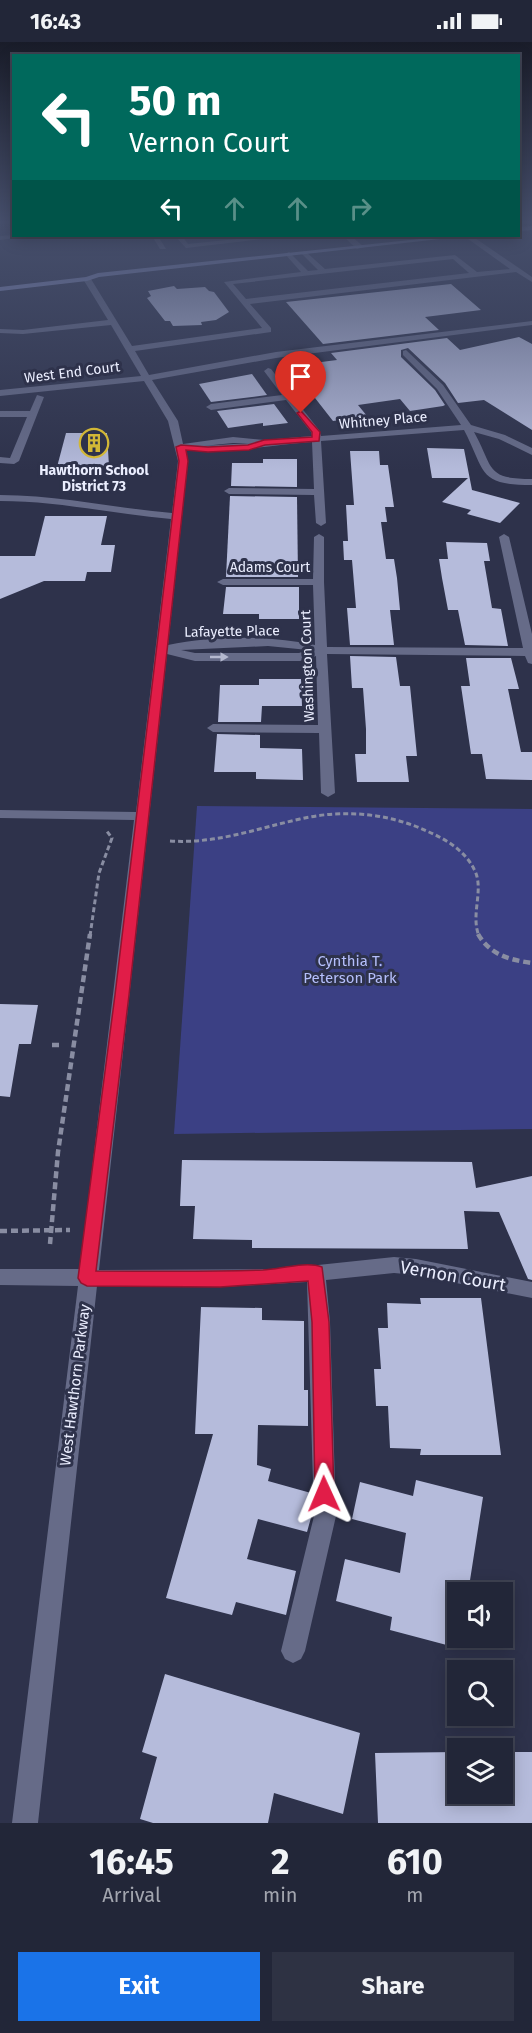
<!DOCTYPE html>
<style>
:root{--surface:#222638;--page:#2e3243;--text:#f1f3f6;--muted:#a2a5ae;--line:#3f4353;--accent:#1a73e8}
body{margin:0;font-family:"Fira Sans",sans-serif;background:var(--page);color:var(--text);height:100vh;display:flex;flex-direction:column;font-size:22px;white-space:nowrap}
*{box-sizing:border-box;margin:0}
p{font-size:20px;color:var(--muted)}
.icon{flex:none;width:33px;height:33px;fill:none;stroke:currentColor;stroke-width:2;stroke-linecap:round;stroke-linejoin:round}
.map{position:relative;height:1781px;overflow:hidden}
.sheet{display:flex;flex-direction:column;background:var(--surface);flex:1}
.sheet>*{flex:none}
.hud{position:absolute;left:12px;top:12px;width:508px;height:183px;border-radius:0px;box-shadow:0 3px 15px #0003,0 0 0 2px var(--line);background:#00695c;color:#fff;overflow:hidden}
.controls{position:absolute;left:447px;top:1540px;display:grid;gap:12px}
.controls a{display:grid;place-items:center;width:66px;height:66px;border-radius:0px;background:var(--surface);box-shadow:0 3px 15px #0003,0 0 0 2px var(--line);font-size:30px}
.pin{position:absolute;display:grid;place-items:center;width:51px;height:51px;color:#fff;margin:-62px -26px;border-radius:50% 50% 50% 0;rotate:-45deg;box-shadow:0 0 6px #0007}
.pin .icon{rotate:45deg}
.me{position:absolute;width:66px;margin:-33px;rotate:359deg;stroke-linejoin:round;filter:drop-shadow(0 0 4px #0008)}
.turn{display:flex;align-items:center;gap:21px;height:126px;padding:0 18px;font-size:27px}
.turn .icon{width:78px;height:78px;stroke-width:2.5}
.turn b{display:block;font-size:42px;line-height:51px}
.lanes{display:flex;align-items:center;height:57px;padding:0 18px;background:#0003;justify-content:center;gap:30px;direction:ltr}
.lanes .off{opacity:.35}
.eta{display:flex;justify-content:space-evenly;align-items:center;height:102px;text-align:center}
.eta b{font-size:36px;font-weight:700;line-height:42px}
.primary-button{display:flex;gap:12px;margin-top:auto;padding:12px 18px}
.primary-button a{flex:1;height:69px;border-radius:0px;background:var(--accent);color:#fff;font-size:24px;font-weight:700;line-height:69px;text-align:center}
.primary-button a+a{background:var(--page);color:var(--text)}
.status{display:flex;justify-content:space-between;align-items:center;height:42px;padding:0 30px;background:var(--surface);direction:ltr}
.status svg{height:16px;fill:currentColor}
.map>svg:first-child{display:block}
.green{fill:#3b4084}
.building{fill:#b5bbdb}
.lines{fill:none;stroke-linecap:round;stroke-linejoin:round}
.path-far1{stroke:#898da2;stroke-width:3;stroke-dasharray:5 3;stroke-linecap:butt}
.path{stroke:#898da2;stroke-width:4.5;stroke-dasharray:7 4;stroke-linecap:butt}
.minor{fill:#666b88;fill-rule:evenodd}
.major{fill:#9199cc;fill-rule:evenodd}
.oneway{fill:#b5b9cf}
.route{fill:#e11d48;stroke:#92132f;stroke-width:1.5}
.labels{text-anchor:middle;stroke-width:6;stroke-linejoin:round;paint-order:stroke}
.far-street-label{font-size:14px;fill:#eaedfe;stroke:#2e324b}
.far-poi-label{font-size:14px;font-weight:bold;fill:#eaedfe;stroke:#2e324b}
.park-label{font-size:15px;fill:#b5bffc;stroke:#2e324b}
.street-label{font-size:15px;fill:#eaedfe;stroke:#2e324b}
.near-street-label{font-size:18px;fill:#eaedfe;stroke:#2e324b}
</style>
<div class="status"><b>16:43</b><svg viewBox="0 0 49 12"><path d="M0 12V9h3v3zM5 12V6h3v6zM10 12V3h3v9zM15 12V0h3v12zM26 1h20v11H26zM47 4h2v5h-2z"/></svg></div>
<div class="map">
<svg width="532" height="1781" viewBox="0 0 532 1781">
<rect width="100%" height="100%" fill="#2e324b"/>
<polygon class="green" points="197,764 532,767 532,1087 174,1092"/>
<g class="building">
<polygon points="451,242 481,268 425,275 439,288 323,302 286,260"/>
<polygon points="174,244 177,247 205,245 209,249 214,250 229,270 216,278 201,280 202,283 173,284 170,279 165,279 147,256 151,254 148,249"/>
<polygon points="519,295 532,302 532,388 484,358 458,361 445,341 408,306 401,308 401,315 435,348 445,363 443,364 410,369 400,357 358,363 367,374 333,379 290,324 337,318 331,311 447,296 460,308"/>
<polygon points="252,332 267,353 211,360 199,342"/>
<polygon points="274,362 288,381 263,384 263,381 228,386 217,369"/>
<polygon points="66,391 107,391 109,424 57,425"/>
<polygon points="427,406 464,407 472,448 520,461 500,481 467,472 471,468 442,460 468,436 432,436"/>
<polygon points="350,409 379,409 380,423 388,423 394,465 385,465 387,480 381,480 386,517 394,517 397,536 400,568 390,568 394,603 350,603 347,566 356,566 352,518 344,518 343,499 348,499 346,463 354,463"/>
<polygon points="263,417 297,417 297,445 231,444 232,421 263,421"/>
<polygon points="230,454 297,455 298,535 226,535"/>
<polygon points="45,474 107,474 101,503 115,503 111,530 87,530 85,539 44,539 0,557 0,514 35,514"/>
<polygon points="446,500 487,501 490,519 484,519 492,566 501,567 508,604 465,603 458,568 448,568 442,536 439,517 448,517"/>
<polygon points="226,545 299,545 299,577 259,577 259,572 223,572"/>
<polygon points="350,614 396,615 400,644 410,644 417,714 406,714 409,740 357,740 355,712 366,712 366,687 363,646 352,646"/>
<polygon points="466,616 511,616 519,647 508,647 521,710 532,710 532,738 486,737 482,712 471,712 461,644 470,644"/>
<polygon points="259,637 301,637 302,664 262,664 261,680 218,680 220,643 259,643"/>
<polygon points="217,692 260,693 260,706 302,707 303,738 256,737 256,730 214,730"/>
<polygon points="0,962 38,963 31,1002 19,1002 10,1055 0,1054"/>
<polygon points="182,1118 472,1120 476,1146 532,1134 532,1238 528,1237 499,1170 464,1169 468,1207 252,1206 252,1198 193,1197 195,1164 180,1164"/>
<polygon points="420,1256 481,1256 501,1413 420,1413 421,1407 390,1406 388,1364 376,1364 374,1327 381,1327 378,1286 388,1286 387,1261 421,1262"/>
<polygon points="201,1265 262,1266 262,1278 304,1279 304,1348 308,1348 308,1384 258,1383 257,1423 271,1427 268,1439 311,1451 312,1472 307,1490 258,1477 247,1517 296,1529 286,1573 236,1560 232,1573 166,1556 213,1392 195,1392"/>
<polygon points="416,1438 483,1455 468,1551 458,1551 458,1606 390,1588 392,1575 336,1559 345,1517 400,1531 406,1491 352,1477 360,1440 413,1454"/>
<polygon points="165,1632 360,1691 343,1772 274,1751 268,1781 153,1781 140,1777 157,1715 142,1710"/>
<polygon points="458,1710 458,1752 502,1752 502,1710 532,1710 532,1781 378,1781 375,1711"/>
</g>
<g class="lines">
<g class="path-far1">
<path d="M170,799C216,802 255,787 300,777C343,767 389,771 429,790C447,798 465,809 474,827C485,847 470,872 479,894"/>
<polyline points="90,894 99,831 112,796 106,788"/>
</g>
<g class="path">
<path d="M478,892C490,913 510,918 532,921"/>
<polyline points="52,1003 60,1003"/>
<polyline points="0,1189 70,1188"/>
<polyline points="50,1202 58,1110 90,892"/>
</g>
<g class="minor">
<polygon points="14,193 28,194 0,198 0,194"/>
<polygon points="152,194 158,194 166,207 160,207"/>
<polygon points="175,194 182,194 188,202 267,194 287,194 186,206"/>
<polygon points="343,194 351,194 364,205 357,207"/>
<path d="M464,194H472L532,235V240L516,230L250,262L271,286V290L135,309L149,333L276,310L532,279V283L276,316L152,338L178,379L183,402L233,395L264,398L312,394L311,390L286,358L211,368L206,365L211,362L282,353L264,329L268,326L271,327L319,388L321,394L461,383L437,347L403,313V309L406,308L443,343L471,383L505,393L532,406V413L499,397L474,390C494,426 485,437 532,437V443C477,443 486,430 464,388L321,399L326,481L321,484L316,481L314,453L229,452L224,449L229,446L314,447L312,400C269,403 228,412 185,408L188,419L168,603C214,594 269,593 315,603L313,543H223L217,540L223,537H313L314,495L319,492L324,495V540L327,605L523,606L499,495L504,492L509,495L532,592V622L528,621L525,614L327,612L335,751L328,755L321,751L319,691L213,690L207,686L213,682L318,683L316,614L300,619H195L167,612L99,1228L280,1227L394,1215L416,1217L532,1240V1256L416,1233L394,1231L326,1238L330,1280L336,1474L305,1609L301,1617L293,1621L285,1617L281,1609L314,1474L307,1240L220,1245L97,1244L38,1781H12L78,1244L0,1243V1227H80L134,778L0,776V768L136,770L171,477C114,472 58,459 0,459V453C58,453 114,466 172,471L178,419L168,379L144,339L0,354V348L141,334L111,283L23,292L0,291V287L23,288L108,278L83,237L87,235L91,237L132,304L262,286L224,240L301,230L285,212L289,210L308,229L318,228L301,211L305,209L325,227L455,213L477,230L510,227ZM453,217L469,231L246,257L233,242ZM233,401H250L203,404ZM268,604L308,608L299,611H195L181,608Z"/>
<polygon points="37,353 44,355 19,419 14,422 0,421 0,415 10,416 27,375 0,375 0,369 30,369"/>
</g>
<g class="major">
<polygon points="532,184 532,188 519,189 519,185"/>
<polygon points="448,194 467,194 99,235 87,239 0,249 0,245 86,235 98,231"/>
</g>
</g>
<defs><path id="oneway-solid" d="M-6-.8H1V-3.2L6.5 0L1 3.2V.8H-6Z" transform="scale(1.5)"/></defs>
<use class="oneway" href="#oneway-solid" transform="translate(219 615)"/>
<linearGradient id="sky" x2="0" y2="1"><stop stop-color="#191c29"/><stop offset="0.42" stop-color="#464f6c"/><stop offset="1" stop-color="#464f6c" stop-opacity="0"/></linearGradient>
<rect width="532" height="429" fill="url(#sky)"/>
<path class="route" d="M301,369L320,390L319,399L265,403L249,408L208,410L186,408L188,419L129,953L96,1229C152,1229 207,1230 263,1228C280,1227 306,1219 322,1225L329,1280L334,1452L331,1459L324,1462L317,1459L315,1452L312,1280L308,1239L220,1245L87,1244L81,1241L78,1236L115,953L179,419L176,405L181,403L208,405L248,403L264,398L312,395V390L297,371Z"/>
<defs>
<g id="building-ring" transform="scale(1.5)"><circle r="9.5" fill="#2e324b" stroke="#d2b736" stroke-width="1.5"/><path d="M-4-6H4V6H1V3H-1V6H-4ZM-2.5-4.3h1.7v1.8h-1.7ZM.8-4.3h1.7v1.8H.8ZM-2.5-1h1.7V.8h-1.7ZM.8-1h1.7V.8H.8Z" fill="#d2b736"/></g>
</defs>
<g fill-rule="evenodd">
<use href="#building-ring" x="94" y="401"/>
</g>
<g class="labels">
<g class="far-street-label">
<text transform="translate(72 330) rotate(-7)" y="5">West End Court</text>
<text transform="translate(383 378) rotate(-5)" y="5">Whitney Place</text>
<text x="270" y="530">Adams Court</text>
<text transform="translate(232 589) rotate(-1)" y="5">Lafayette Place</text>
<text transform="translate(307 624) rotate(-92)" y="5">Washington Court</text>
</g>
<g class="far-poi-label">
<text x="94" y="433">Hawthorn School<tspan x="94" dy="16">District 73</tspan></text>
</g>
<g class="park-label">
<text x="350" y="924">Cynthia T.<tspan x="350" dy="17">Peterson Park</tspan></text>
</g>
<g class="street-label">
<text transform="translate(75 1343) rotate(-83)" y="5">West Hawthorn Parkway</text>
</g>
<g class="near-street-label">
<text transform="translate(453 1234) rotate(10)" y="6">Vernon Court</text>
</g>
</g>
</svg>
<div class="controls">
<a><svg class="icon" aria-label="sound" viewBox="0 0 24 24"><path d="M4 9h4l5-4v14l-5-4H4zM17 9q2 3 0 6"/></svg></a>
<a><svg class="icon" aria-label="search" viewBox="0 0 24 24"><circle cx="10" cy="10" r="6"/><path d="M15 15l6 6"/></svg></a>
<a><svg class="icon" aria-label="layers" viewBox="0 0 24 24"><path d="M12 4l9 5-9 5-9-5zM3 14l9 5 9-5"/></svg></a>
</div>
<div class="pin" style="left:301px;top:371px;background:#d93025"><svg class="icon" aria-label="arrive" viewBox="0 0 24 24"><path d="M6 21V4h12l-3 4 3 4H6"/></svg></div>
<svg class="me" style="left:324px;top:1452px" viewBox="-20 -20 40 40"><path d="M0-17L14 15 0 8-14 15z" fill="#e11d48" stroke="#fff" stroke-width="4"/></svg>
<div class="hud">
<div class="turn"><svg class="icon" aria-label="left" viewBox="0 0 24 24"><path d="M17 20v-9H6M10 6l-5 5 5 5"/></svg><div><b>50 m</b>Vernon Court</div></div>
<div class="lanes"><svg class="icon" aria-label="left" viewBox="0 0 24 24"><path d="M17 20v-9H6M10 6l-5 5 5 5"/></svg><svg class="icon off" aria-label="ahead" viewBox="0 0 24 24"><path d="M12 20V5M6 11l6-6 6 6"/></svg><svg class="icon off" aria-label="ahead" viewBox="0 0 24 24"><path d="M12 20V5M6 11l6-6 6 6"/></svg><svg class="icon off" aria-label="right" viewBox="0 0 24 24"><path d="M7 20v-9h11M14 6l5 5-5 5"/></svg></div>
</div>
</div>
<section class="sheet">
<div class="eta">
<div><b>16:45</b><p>Arrival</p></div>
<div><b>2</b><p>min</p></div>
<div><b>610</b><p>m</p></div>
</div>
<div class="primary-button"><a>Exit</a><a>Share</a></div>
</section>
